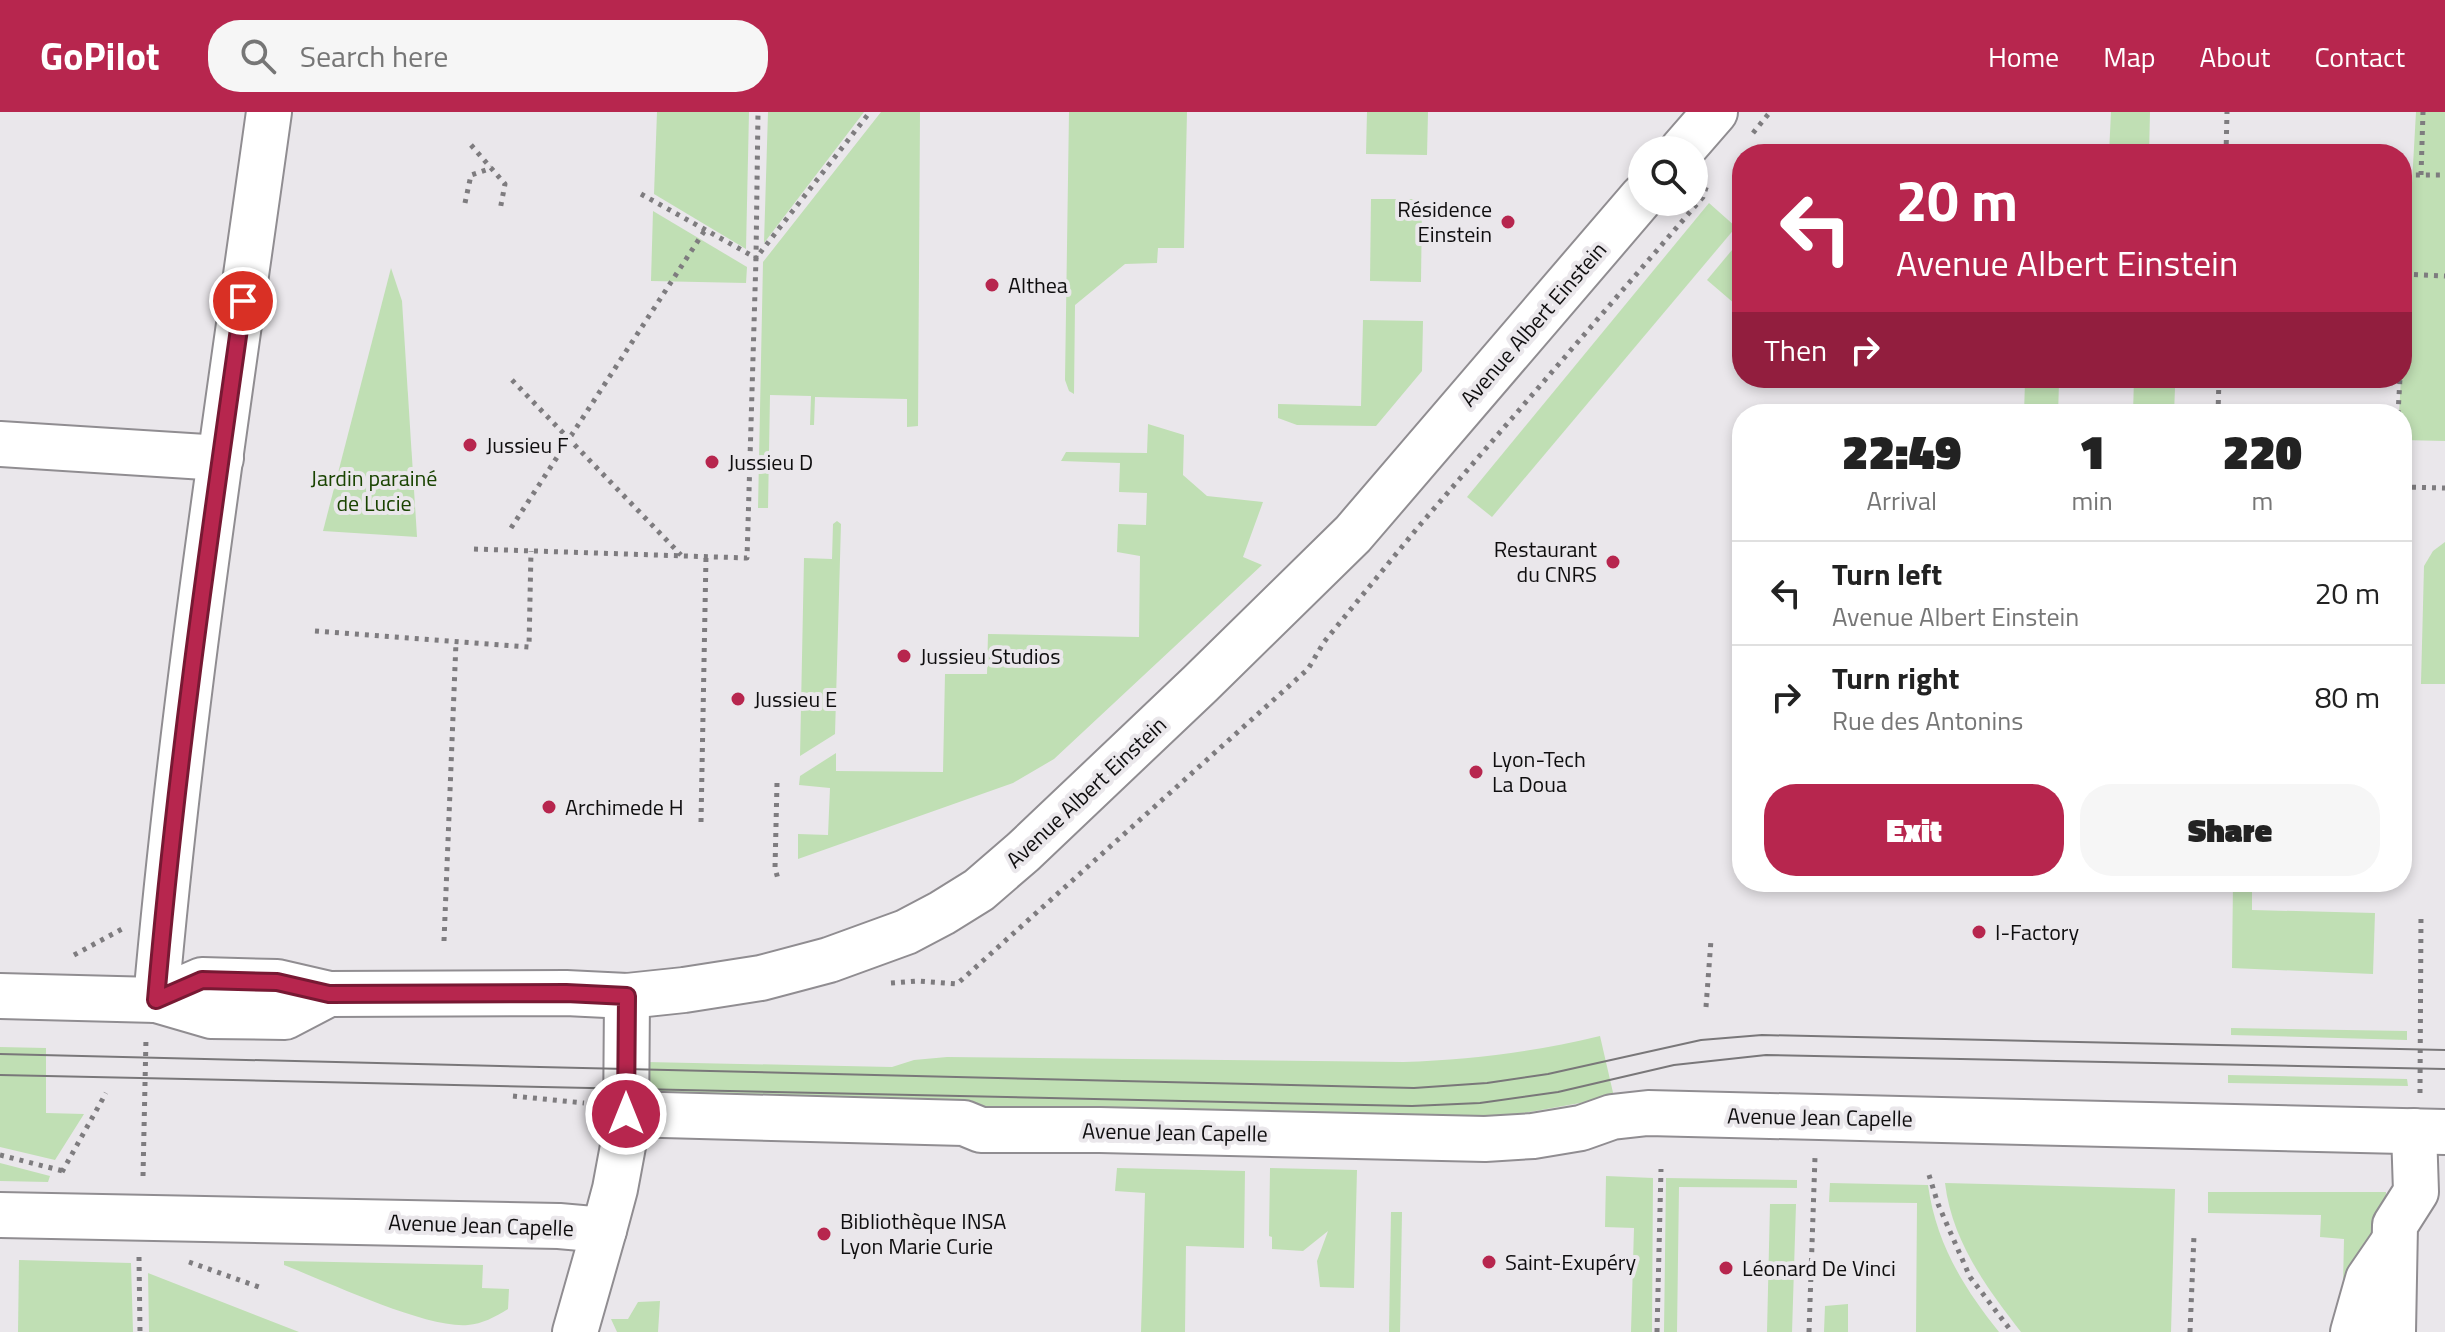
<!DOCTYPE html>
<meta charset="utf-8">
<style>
:root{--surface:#fff;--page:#f6f6f6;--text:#222;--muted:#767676;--line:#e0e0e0;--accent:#b7264e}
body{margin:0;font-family:"Titillium Web",sans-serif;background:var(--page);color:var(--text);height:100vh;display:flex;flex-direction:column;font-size:30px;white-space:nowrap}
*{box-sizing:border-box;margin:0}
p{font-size:26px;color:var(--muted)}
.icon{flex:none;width:44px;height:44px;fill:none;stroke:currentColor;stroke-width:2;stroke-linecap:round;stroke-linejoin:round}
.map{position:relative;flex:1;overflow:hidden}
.side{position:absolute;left:1732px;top:292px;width:680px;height:488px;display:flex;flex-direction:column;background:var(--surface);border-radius:32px;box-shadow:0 4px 12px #0003}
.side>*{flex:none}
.top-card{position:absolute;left:1732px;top:32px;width:680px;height:244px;border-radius:32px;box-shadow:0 4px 12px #0003;background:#b7264e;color:#fff;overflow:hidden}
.tools{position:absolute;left:1628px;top:24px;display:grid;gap:16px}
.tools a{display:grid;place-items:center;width:80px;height:80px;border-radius:50%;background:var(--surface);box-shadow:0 4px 12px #0003;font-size:40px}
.pin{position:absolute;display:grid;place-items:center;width:68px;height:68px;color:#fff;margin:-34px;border:4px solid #fff;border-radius:50%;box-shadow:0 2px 8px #0007}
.me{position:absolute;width:88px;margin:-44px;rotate:0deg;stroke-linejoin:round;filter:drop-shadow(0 0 6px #0008)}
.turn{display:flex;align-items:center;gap:28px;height:168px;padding:0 32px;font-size:36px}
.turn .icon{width:104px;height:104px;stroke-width:2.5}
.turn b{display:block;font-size:56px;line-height:68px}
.then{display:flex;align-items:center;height:76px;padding:0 32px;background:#0003;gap:16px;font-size:30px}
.eta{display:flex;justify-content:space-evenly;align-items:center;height:136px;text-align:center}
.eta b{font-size:48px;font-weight:800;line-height:56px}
.button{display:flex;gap:16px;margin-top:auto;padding:16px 32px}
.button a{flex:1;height:92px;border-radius:32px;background:var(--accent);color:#fff;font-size:32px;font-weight:800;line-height:92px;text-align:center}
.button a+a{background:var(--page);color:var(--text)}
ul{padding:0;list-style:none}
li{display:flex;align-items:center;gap:24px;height:104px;padding:0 32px;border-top:2px solid var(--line)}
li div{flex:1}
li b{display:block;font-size:30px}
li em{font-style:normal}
header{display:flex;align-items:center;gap:48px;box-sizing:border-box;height:112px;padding:0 40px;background:var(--accent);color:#fff}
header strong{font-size:38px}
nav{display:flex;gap:44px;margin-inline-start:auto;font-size:28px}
.search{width:560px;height:72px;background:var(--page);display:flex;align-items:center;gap:20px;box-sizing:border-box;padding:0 28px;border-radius:32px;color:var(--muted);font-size:30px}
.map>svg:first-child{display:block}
.green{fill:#c0dfb4}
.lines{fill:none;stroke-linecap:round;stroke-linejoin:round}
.minor-casing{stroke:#908d91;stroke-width:48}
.path{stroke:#7e7c7f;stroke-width:5;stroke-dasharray:4 6;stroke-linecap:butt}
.minor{stroke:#fff;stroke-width:44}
.tram{stroke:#797779;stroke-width:2}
.route-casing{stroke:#771933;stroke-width:20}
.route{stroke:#b7264e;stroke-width:14}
.poi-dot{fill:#b7264e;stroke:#eae7eb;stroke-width:3}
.labels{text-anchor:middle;stroke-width:8;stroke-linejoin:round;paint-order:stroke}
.poi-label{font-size:22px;fill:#0f0e0f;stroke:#eae7eb;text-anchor:start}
.street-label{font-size:22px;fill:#0f0e0f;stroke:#eae7eb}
.park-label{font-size:22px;fill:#194300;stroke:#eae7eb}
</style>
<header>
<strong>GoPilot</strong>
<div class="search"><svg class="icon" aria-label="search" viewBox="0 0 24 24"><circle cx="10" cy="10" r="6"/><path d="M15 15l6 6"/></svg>Search here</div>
<nav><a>Home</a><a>Map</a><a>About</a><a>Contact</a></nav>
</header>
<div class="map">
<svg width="2445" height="1220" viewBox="0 0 2445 1220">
<rect width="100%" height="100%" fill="#eae7eb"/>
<g class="green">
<polygon points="657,0 749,0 746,137 654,82"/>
<polygon points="768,0 864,0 764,131"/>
<polygon points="881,0 920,0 918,314 907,315 907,287 815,285 814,313 810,313 811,284 770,283 768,396 758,396 763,150"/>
<polygon points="1069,0 1187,0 1184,136 1158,136 1157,151 1125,152 1075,193 1074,282 1069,279 1065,268"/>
<polygon points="1367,0 1428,0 1427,43 1366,42"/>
<polygon points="2111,0 2150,0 2149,42 2109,42"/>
<polygon points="2416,0 2445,0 2445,329 2402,328 2402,302 2399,302"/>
<polygon points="1371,87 1422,87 1421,170 1370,169"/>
<polygon points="1709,91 1736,115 1492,405 1467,385"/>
<polygon points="653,99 747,155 746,171 651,169"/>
<polygon points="1742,126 1742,198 1707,168"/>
<polygon points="391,156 402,189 417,425 323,419"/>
<polygon points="1363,208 1423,209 1422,259 1376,314 1297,313 1278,306 1278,292 1361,294"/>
<polygon points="2134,266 2169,266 2175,276 2174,302 2133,302"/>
<polygon points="2025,269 2059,270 2058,302 2024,302"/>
<polygon points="1148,312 1184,323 1183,363 1207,384 1263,390 1243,445 1262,453 1054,647 1013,671 798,747 798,722 828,723 830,676 799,673 800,664 836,641 836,659 943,660 945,562 987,562 988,522 1139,525 1140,444 1117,440 1118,412 1146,413 1147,381 1119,380 1120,351 1061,349 1066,340 1147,341"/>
<polygon points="837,409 841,412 835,622 800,644 804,446 832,447 833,412"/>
<polygon points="2445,430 2445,572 2421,572 2424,454 2433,439"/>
<polygon points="2233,770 2252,770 2252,798 2375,801 2373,862 2232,856"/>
<polygon points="2231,916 2407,919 2407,928 2231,923"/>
<path d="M1600,924L1614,985L1490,1007L1434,1013L646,985V950L892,955L914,948L947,945L1403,950C1472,948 1533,940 1600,924Z"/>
<polygon points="0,935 46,936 46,1001 84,1002 55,1048 0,1035"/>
<polygon points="2228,963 2407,967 2408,974 2228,971"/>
<polygon points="0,1051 50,1064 48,1070 0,1069"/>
<polygon points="1117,1056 1245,1059 1244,1136 1186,1134 1185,1220 1141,1220 1145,1081 1115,1079"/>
<polygon points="1270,1056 1357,1058 1354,1176 1320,1175 1317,1149 1328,1119 1303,1139 1272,1137 1272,1125 1269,1124"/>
<polygon points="1606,1064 1653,1066 1652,1220 1631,1220 1634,1116 1605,1115"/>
<polygon points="1666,1066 1797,1068 1797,1076 1679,1075 1677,1220 1664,1220"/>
<path d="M1830,1071L1928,1073C1936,1131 1963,1175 1999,1220H1916L1917,1091L1829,1090Z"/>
<path d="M1945,1071L2175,1077L2171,1220H2021C1986,1175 1952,1129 1945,1071Z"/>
<polygon points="2208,1080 2386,1080 2384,1134 2342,1220 2344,1127 2320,1125 2321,1103 2208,1101"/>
<polygon points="1770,1092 1796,1092 1792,1220 1767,1220"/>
<polygon points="1391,1100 1402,1100 1400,1220 1389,1220"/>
<polygon points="19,1148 131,1151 133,1220 18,1220"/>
<path d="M284,1149L483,1153L482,1176L509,1177L508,1197C495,1205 482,1212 468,1213C426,1217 326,1169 284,1153Z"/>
<polygon points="148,1160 148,1161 299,1220 149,1220"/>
<polygon points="660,1189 658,1220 617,1220 611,1207 628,1207 638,1190"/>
<polygon points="1848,1192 1848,1220 1824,1220 1825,1194"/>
</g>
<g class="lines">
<g class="minor-casing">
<g id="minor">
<polyline points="1682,38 1715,0"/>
<polyline points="0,332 221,346"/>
<polyline points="0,884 156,888 211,904 285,905 329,882"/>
<polyline points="156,888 202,868 277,870 329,882 566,881 627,884 684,878 761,866 829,848 906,820 942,801 979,778 1023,740 1200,572 1353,422 1642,85"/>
<path d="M156,888C182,591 228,295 269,0"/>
<polyline points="626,1002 964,1011 981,1018 1100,1018 1485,1027 1533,1024 1581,1016 1612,1005 1648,1001 2445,1020"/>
<polyline points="0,1103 559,1114 604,1118 615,1077 626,1018 627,884"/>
<polyline points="575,1220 604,1118"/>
<polyline points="2353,1220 2368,1167 2392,1132"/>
<polyline points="2393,1220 2395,1113 2416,1080 2414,1019"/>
</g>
</g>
<g class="path">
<polyline points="1753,21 1770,0"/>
<polyline points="471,33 505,72 500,98"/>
<polyline points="2226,42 2227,0"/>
<polyline points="2421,63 2423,0"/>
<polyline points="641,82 756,146 758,0"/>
<polyline points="465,91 471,63 492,56"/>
<polyline points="2404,162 2445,164"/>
<polyline points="2402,215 2408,63 2445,63"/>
<polyline points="512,268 681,443"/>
<polyline points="2218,302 2219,266"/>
<polyline points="2398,302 2400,266"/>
<polyline points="2402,375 2445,376"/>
<polyline points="511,416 705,118"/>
<polyline points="474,437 747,446 756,146 870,0"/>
<polyline points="315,519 529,535 531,439"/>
<polyline points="777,671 775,756 778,767"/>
<polyline points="701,710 706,444"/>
<polyline points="444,829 456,530"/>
<polyline points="74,843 122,817"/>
<polyline points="891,871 917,869 957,872 1308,557 1324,530 1419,414 1703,85 1708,70"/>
<polyline points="1706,895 1711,828"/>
<polyline points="2420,981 2421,801"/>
<polyline points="513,984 584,991"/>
<polyline points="0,1043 67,1060"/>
<polyline points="62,1060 106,981"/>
<polyline points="1929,1063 1938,1092 1970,1165 2012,1220"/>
<polyline points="143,1064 146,926"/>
<polyline points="139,1145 140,1220"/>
<polyline points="189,1150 259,1175"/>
<polyline points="1657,1220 1661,1057"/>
<polyline points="1809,1220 1815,1045"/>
<polyline points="2190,1220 2194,1123"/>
</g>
<use href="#minor" class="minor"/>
<g class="tram">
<polyline points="0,942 1414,976 1487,971 1548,962 1701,928 1762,923 2445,938"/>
<polyline points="0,963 1412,994 1480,991 1558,980 1674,953 1766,943 2445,957"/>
</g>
</g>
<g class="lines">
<g class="route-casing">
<path id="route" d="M243,189C210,421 176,654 156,888L202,868L277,870L329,882L566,881L627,884L626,1002"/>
</g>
<use href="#route" class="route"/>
</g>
<g class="poi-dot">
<circle cx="1508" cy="110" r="8"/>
<circle cx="992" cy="173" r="8"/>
<circle cx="470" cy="333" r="8"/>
<circle cx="712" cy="350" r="8"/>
<circle cx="1613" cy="450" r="8"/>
<circle cx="904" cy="544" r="8"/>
<circle cx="738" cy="587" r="8"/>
<circle cx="1476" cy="660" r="8"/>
<circle cx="549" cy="695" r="8"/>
<circle cx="1979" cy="820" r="8"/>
<circle cx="824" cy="1122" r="8"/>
<circle cx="1489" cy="1150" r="8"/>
<circle cx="1726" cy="1156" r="8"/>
</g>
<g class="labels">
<g class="poi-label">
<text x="1492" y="105" text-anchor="end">Résidence<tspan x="1492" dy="25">Einstein</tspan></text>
<text x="1008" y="181">Althea</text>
<text x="486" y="341">Jussieu F</text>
<text x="728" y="358">Jussieu D</text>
<text x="1597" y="445" text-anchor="end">Restaurant<tspan x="1597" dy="25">du CNRS</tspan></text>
<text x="920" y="552">Jussieu Studios</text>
<text x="754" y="595">Jussieu E</text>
<text x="1492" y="655">Lyon-Tech<tspan x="1492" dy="25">La Doua</tspan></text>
<text x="565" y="703">Archimede H</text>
<text x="1995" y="828">I-Factory</text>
<text x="840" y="1117">Bibliothèque INSA<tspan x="840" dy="25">Lyon Marie Curie</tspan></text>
<text x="1505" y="1158">Saint-Exupéry</text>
<text x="1742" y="1164">Léonard De Vinci</text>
</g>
<g class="street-label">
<text transform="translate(1533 212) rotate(-49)" y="8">Avenue Albert Einstein</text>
<text transform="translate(1086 680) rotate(-43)" y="8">Avenue Albert Einstein</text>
<text transform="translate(1820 1005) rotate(1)" y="8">Avenue Jean Capelle</text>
<text transform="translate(1175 1020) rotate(1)" y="8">Avenue Jean Capelle</text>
<text transform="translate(481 1113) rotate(2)" y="8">Avenue Jean Capelle</text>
</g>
<g class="park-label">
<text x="374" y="374">Jardin parainé<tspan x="374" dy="25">de Lucie</tspan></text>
</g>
</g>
</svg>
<div class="tools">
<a><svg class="icon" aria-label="search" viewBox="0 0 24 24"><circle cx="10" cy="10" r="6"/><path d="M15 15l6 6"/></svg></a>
</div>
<div class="pin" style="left:243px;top:189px;background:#d93025"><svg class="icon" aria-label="arrive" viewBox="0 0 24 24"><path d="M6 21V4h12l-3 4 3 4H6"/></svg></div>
<svg class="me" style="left:626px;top:1002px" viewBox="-20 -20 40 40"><circle r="17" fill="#b7264e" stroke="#fff" stroke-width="3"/><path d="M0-11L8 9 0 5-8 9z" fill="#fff"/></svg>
<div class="top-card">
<div class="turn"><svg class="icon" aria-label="left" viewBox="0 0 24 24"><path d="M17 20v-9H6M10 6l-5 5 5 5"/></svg><div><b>20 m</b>Avenue Albert Einstein</div></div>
<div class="then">Then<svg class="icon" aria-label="right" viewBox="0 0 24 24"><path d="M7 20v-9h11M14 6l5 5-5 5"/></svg></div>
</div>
<section class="side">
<div class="eta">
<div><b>22:49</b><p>Arrival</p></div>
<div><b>1</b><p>min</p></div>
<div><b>220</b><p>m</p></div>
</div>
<ul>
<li><svg class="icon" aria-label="left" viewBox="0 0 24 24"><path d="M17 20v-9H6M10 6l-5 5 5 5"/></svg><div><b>Turn left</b><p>Avenue Albert Einstein</p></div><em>20 m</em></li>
<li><svg class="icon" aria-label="right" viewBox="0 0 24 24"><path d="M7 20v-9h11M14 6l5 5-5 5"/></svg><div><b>Turn right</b><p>Rue des Antonins</p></div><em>80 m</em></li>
</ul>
<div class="button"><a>Exit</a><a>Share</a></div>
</section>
</div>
